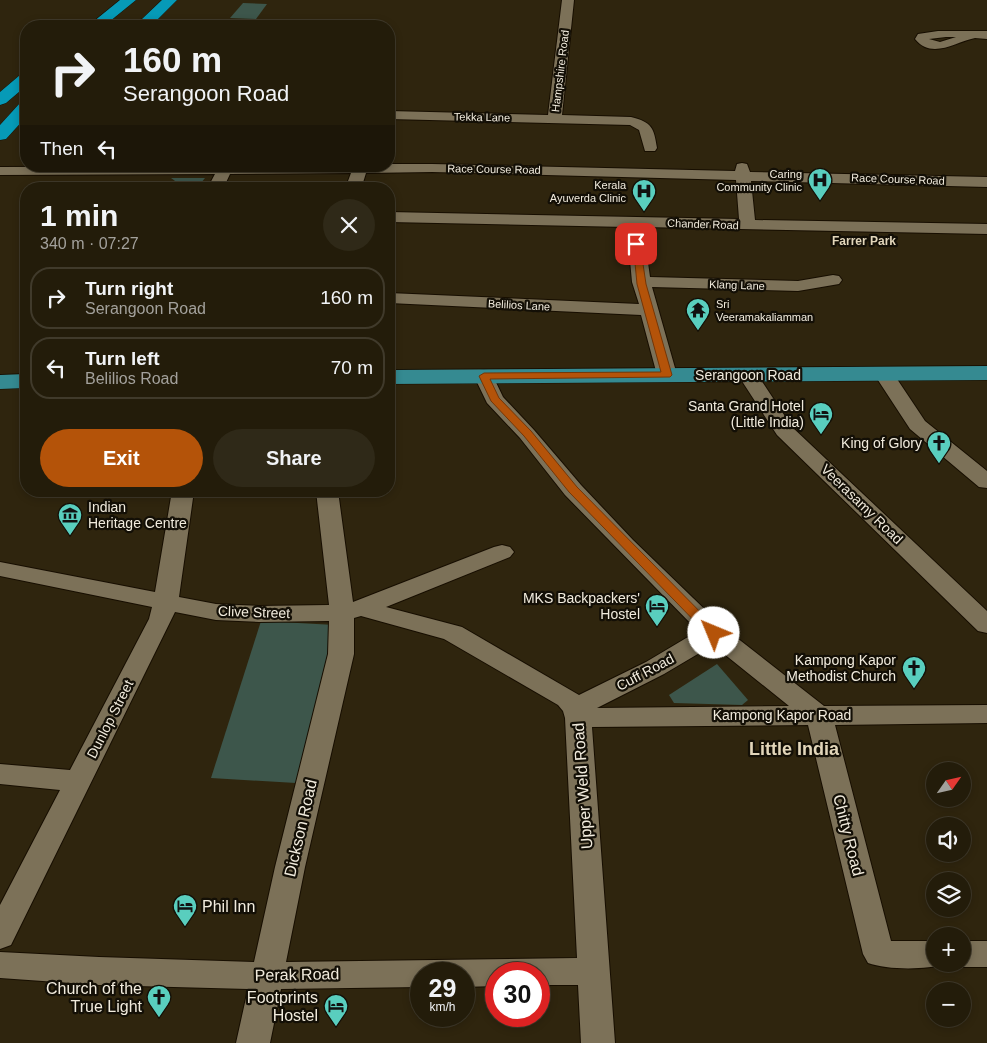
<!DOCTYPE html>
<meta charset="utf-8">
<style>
:root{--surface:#231c0a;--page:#2f2918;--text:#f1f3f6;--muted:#a3a19c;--line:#403a2b;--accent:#b45309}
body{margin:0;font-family:Helvetica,sans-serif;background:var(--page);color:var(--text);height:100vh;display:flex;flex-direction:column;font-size:19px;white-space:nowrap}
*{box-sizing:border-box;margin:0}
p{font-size:16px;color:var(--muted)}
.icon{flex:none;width:28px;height:28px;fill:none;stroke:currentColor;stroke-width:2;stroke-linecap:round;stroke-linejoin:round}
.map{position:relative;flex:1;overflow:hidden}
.details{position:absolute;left:20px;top:182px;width:375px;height:315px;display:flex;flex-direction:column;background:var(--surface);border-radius:20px;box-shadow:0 2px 8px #0003,0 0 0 1px var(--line)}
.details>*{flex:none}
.guide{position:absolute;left:20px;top:20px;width:375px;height:152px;border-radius:20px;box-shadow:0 2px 8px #0003,0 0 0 1px var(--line);background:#231c0a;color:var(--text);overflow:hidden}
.needle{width:32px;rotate:56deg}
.fabs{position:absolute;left:926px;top:762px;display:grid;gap:10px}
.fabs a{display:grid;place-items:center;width:45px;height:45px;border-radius:50%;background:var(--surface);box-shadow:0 2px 8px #0003,0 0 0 1px var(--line);font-size:25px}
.speed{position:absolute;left:410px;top:962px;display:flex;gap:10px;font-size:25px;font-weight:700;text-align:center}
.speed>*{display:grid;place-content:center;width:65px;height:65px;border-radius:50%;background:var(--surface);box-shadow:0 2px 8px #0003,0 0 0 1px var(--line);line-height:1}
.speed small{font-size:12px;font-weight:400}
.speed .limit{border:8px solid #d22;background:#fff;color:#111}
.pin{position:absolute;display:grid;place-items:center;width:42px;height:42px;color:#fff;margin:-21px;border-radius:10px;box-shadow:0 2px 8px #0006}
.me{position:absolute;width:55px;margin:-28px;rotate:315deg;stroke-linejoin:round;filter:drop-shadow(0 0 4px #0008)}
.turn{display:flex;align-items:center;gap:18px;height:105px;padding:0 20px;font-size:22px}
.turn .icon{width:65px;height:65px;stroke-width:2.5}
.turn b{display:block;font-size:35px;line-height:42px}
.then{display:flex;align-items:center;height:48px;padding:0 20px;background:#0003;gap:10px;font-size:19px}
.round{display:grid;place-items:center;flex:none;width:52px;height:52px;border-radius:26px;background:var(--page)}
.headline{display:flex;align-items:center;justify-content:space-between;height:85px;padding:0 20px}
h1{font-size:30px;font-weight:700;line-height:38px}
.cta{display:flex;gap:10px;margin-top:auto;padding:10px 20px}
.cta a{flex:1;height:58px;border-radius:30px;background:var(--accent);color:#fff;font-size:20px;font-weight:700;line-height:58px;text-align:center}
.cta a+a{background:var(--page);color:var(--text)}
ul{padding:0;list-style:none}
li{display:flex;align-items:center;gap:15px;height:62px;margin:0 10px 8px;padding:0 10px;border:2px solid var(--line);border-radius:20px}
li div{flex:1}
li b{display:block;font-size:19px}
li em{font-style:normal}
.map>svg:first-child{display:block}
.green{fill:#3d564b}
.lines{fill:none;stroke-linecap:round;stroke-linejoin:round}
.minor-casing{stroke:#170e00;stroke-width:2}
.major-casing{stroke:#170e00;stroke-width:1}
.highway-casing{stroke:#170e00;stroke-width:1}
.minor{fill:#7c7158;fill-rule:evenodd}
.major{fill:#358a91;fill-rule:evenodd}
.highway{fill:#069ab7;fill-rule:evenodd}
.route{fill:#b45309;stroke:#753606}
.labels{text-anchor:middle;stroke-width:4.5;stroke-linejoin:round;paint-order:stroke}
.far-street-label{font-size:11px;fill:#f1ebdd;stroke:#130f06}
.far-poi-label{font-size:11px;fill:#f1ebdd;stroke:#130f06;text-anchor:end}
.far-neighbourhood-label{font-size:12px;font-weight:bold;fill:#e2d6ba;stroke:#130f06}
.street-label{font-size:14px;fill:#f1ebdd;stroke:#130f06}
.poi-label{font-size:14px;fill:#f1ebdd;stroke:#130f06;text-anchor:end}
.near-street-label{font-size:16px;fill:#f1ebdd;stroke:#130f06}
.near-poi-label{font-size:16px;fill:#f1ebdd;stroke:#130f06;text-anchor:end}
.near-neighbourhood-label{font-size:18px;font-weight:bold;fill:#e2d6ba;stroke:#130f06}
</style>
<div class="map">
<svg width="987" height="1043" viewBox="0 0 987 1043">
<rect width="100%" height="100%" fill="#2f250e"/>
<g class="green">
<polygon points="243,3 267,4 256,19 230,18"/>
<polygon points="171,178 205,178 196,189 186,189"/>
<polygon points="261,621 335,625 296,783 211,778"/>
<polygon points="717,664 748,700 742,705 674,703 669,695"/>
</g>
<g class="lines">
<g class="minor-casing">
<g id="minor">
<path d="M562,0H574L562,115L631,117C652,122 654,128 657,148L655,151H645L639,130L630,125L389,119V111L548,115Z"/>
<path d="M938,31H987V39C983,39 979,38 975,38C955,42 932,60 915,39L918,34ZM946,37H956L940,42L929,39Z"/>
<polygon points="742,163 747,164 750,172 987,177 987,187 751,181 755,220 987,224 987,234 643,227 650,277 798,281 833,275 839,276 842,280 839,284 798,291 652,287 677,375 674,379 667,381 660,379 657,375 641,315 389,303 389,293 639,304 632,282 627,227 389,222 389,212 739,219 736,180 432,172 366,173 361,189 345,189 351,173 230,174 223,189 207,189 215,174 0,175 0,167 389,166 389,164 432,164 735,171 737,164"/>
<polygon points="884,368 891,370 925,421 987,471 987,488 979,487 910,429 874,374 877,370"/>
<polygon points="748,369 755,371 792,427 987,611 987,633 978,631 777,435 738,375 741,371"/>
<path d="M484,370L491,372L503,397L534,430L581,485L633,540L723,627L824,706L987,705V723L835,725L891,941H935V964H945C926,970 887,970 868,963L863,954L808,725L592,727L615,1043H581L578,985H539V974H496V986L464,987V974H421V987L281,989L270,1043H236L248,989L99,985L0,978V952L99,957L254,962L275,867L328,654L329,621L259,622L216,620L175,612L11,945L0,949V905L60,790L0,784V764L70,770L149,619L152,607L0,576V562L155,592L172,491H194L179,597L216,604L259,606L329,605L316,491H338L353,602L494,547L502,545L510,547L514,552L510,557L386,607L462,627L579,695L646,662L698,631L565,495L520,438L487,403L474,376L477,372ZM361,616L444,639L558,705L563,711L565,718L577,958L286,962L305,867L354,654V618ZM713,645L789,706L597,708L664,674Z"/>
<polygon points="962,941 987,941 987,967 962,967 952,964 962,964"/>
</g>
</g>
<g class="major-casing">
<g id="major">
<polygon points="987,366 987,380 389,384 389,370"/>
<polygon points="26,374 26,388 0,389 0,375"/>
</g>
</g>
<g class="highway-casing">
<g id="highway">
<polygon points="120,0 136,0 104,26 88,26"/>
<polygon points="162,0 177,0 152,25 127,26 129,23 142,19"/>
<polygon points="26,73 26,86 6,103 0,105 0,92 20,75"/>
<polygon points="26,102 26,117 6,139 0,140 0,125 20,103"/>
</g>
</g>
<use href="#minor" class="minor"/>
<use href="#major" class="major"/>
<use href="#highway" class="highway"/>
</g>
<polygon class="route" points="633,242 640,244 646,284 672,375 670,377 490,379 499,398 531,431 577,487 718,630 720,633 714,637 709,636 569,492 524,436 491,401 479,376 484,373 661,372 637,284"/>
<defs>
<g id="hospital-pin" transform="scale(1.25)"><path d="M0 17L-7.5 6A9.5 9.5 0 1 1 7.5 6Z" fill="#59cebe" stroke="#130f06"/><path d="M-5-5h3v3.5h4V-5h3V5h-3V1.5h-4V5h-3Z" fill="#111"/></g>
<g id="temple-pin" transform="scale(1.25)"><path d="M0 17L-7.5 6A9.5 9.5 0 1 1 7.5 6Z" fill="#59cebe" stroke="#130f06"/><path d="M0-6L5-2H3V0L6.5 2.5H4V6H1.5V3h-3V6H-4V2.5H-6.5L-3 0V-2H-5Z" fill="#111"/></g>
<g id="hotel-pin" transform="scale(1.25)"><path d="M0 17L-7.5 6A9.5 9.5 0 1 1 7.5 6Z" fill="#59cebe" stroke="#130f06"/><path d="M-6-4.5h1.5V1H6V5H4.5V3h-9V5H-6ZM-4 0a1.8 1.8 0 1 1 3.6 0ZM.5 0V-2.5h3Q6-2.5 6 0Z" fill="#111"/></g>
<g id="church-pin" transform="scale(1.25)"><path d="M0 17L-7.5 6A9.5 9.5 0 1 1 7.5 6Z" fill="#59cebe" stroke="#130f06"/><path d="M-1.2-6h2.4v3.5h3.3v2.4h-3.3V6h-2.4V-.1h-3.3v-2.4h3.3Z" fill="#111"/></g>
<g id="museum-pin" transform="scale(1.25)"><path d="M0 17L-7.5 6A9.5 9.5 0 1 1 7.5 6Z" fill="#59cebe" stroke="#130f06"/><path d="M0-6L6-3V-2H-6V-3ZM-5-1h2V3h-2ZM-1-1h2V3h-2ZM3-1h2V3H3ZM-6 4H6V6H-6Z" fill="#111"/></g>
</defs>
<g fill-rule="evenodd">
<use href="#hospital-pin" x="820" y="180"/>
<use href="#hospital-pin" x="644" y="191"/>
<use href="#temple-pin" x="698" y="310"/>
<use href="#hotel-pin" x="821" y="414"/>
<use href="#church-pin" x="939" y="443"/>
<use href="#museum-pin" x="70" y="515"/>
<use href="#hotel-pin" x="657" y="606"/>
<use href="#church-pin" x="914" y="668"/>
<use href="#hotel-pin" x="185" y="906"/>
<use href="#church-pin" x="159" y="997"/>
<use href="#hotel-pin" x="336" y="1006"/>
</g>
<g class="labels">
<g class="far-street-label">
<text transform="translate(560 71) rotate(-83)" y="4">Hampshire Road</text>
<text transform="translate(482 117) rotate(1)" y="4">Tekka Lane</text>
<text transform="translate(494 169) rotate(1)" y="4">Race Course Road</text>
<text transform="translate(898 179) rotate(2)" y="4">Race Course Road</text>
<text transform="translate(703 224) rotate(2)" y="4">Chander Road</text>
<text transform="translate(737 285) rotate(2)" y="4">Klang Lane</text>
<text transform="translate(519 305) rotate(3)" y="4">Belilios Lane</text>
</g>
<g class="far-poi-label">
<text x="802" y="178">Caring<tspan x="802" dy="13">Community Clinic</tspan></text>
<text x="626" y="189">Kerala<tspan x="626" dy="13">Ayuverda Clinic</tspan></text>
<text x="716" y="308" text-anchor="start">Sri<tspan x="716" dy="13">Veeramakaliamman</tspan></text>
</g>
<g class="far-neighbourhood-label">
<text x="864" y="245">Farrer Park</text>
</g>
<g class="street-label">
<text x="748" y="380">Serangoon Road</text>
<text transform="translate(862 504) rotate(44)" y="5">Veerasamy Road</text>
<text transform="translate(254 612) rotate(2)" y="5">Clive Street</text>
<text transform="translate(645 672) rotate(-28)" y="5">Cuff Road</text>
<text x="782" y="720">Kampong Kapor Road</text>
<text transform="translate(110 719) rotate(-63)" y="5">Dunlop Street</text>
</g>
<g class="poi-label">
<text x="804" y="411">Santa Grand Hotel<tspan x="804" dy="16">(Little India)</tspan></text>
<text x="922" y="448">King of Glory</text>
<text x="88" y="512" text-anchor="start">Indian<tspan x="88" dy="16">Heritage Centre</tspan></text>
<text x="640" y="603">MKS Backpackers'<tspan x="640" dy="16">Hostel</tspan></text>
<text x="896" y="665">Kampong Kapor<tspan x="896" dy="16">Methodist Church</tspan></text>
</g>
<g class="near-street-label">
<text transform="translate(582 786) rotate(-94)" y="6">Upper Weld Road</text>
<text transform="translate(300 828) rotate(-77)" y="6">Dickson Road</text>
<text transform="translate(849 835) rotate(76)" y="6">Chitty Road</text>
<text transform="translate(297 974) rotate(-1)" y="6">Perak Road</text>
</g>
<g class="near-poi-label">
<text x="202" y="912" text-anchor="start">Phil Inn</text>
<text x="142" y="994">Church of the<tspan x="142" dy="18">True Light</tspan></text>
<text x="318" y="1003">Footprints<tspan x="318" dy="18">Hostel</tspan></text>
</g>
<g class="near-neighbourhood-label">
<text x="794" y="755">Little India</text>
</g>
</g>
</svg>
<div class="fabs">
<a><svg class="needle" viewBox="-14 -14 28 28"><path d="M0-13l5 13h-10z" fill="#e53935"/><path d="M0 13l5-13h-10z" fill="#a3a19c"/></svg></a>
<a><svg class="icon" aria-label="sound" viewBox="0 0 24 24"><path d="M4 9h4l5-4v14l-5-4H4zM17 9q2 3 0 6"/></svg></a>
<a><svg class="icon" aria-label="layers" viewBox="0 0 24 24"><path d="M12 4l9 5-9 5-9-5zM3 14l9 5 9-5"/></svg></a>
<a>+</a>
<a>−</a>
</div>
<div class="speed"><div>29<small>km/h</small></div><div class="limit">30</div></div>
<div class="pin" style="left:636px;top:244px;background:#d93025"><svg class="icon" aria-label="arrive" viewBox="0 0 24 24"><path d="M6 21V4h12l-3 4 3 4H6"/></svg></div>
<svg class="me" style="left:714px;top:633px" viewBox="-20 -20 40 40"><circle r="19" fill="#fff"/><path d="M0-13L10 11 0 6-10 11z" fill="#b45309"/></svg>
<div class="guide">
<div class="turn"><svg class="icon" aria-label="right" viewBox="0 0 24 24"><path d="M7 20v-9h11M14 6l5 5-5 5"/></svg><div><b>160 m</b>Serangoon Road</div></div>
<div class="then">Then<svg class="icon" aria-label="left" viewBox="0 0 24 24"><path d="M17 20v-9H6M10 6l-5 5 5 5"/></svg></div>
</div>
<section class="details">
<div class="headline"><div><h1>1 min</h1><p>340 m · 07:27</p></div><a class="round"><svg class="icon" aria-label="close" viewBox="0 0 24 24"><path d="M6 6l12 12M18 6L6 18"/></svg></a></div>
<ul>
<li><svg class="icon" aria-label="right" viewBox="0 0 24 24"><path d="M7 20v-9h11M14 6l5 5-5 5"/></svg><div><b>Turn right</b><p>Serangoon Road</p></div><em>160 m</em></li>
<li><svg class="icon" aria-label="left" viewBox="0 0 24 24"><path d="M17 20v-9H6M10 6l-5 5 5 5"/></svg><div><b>Turn left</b><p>Belilios Road</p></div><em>70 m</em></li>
</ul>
<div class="cta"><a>Exit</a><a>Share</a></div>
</section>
</div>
